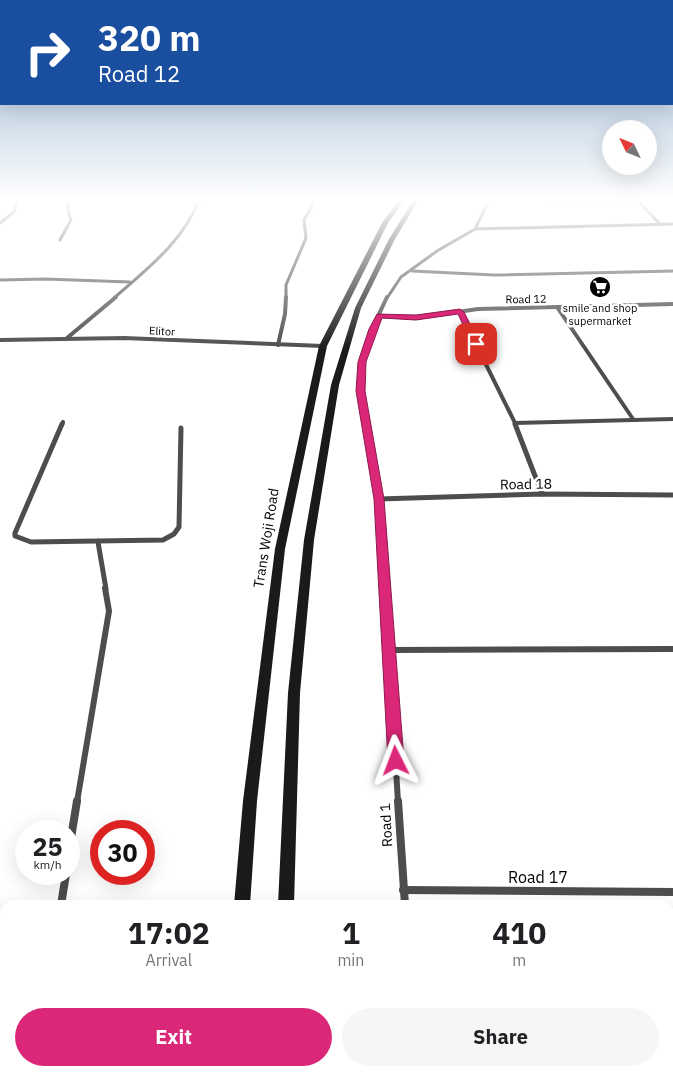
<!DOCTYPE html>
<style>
:root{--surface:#fff;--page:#f6f6f6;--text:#202124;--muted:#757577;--accent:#db2777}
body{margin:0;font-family:"IBM Plex Sans",sans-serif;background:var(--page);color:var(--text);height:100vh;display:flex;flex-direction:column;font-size:19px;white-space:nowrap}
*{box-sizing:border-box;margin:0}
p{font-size:16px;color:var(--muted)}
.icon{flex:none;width:28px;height:28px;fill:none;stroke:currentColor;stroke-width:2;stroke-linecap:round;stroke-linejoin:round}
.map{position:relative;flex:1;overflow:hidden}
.details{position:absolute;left:0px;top:900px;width:674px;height:176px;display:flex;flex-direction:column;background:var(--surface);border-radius:15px 15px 0 0;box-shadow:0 5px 20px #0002}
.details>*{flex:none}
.banner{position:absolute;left:0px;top:0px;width:674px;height:105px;box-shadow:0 5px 20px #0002;background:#1a4fa0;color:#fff;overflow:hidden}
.needle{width:32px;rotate:313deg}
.buttons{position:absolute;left:602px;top:120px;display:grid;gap:10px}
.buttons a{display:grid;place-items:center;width:55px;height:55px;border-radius:50%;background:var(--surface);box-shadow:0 5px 20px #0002;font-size:25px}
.speed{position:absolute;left:15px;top:820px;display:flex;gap:10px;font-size:25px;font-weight:700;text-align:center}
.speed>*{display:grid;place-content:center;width:65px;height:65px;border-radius:50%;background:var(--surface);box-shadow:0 5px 20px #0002;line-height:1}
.speed small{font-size:12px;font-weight:400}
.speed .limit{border:8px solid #d22;background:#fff;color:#111}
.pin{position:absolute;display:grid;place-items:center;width:42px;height:42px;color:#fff;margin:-21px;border-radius:10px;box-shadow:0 2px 8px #0006}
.me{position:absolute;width:55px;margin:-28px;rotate:357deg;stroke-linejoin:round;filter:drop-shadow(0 0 4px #0008)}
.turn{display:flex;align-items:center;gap:18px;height:105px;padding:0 15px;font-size:22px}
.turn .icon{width:65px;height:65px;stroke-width:2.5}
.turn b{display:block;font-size:35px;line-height:42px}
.eta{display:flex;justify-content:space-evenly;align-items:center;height:85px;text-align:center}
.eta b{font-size:30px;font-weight:700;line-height:35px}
.primary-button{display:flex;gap:10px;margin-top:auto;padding:10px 15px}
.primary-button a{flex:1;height:58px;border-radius:30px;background:var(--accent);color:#fff;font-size:20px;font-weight:700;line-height:58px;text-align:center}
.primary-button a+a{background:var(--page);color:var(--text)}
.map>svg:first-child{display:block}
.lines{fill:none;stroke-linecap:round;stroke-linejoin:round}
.minor-far4{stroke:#4d4d4d;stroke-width:3}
.minor-far3{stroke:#4d4d4d;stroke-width:4}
.minor-far2{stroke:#4d4d4d;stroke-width:5}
.minor-far1{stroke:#4d4d4d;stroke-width:6}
.minor{stroke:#4d4d4d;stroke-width:8}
.secondary{fill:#1a1a1a;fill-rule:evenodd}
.route{fill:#db2777;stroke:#8e194d}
.labels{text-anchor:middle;stroke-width:5;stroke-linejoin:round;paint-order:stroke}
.far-street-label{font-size:11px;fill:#000;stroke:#fff}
.far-poi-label{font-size:11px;fill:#000;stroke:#fff}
.street-label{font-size:14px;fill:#000;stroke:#fff}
.near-street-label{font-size:16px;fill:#000;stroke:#fff}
</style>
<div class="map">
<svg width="673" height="1076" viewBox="0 0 673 1076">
<rect width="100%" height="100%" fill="#fff"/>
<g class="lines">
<g class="minor-far4">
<polyline points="636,199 661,225"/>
<polyline points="551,200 636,200"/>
<polyline points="0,223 14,212 18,199"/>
<polyline points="475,229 673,224"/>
<polyline points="60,240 71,220 68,210 69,199"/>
<polyline points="412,271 494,275 673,271"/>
<polyline points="0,280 45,279 130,282"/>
<path d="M114,298C146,270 185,240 199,199"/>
<polyline points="286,298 286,285 306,238 304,220 316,199"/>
<polyline points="387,298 401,277 437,251 475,229 490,199"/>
</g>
<g class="minor-far3">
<polyline points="557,307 633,419"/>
<polyline points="460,312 516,425"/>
<polyline points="380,316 416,318 478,309 673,304"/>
<polyline points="67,338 116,297"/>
<polyline points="0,340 124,338 323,346"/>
<polyline points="278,345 285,314 286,297"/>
<polyline points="515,423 673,419"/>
<polyline points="62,425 63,422"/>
<path d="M367,425C363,405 359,384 362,363C365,340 378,317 387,297"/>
</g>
<g class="minor-far2">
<polyline points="62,424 15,533 15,536 31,542 163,540 174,534 179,527 181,428"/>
<polyline points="366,424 379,499 385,589"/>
<polyline points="515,424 542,494"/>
<polyline points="379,499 542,494 673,495"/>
<polyline points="98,542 106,589"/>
</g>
<g class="minor-far1">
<polyline points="385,588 398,802"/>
<polyline points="390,650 673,649"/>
<polyline points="77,802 109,611 105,588"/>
</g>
<g class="minor">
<polyline points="398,801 405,905"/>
<polyline points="69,850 77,801"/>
<polyline points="403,890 673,892"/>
<polyline points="61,905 66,874"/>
<polyline points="0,925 5,924"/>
<polyline points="422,1071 422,1076"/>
<polyline points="38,1076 39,1071"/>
</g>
<g class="secondary">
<polygon points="400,199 405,199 388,223 327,346 285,549 257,801 250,905 234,905 243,801 275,549 319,346 382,223"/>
<polygon points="414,199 419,199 395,239 361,308 339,385 314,540 300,693 294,905 278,905 288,693 304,540 331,385 355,308 389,239"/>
<polygon points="223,1071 241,1071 240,1076 222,1076"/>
<polygon points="270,1071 288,1071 287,1076 269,1076"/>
</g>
</g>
<linearGradient id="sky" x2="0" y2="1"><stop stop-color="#89aac9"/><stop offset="0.57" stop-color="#fff"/><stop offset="1" stop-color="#fff" stop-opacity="0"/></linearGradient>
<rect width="673" height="350" fill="url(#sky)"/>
<polygon class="route" points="460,309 464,312 480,344 479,345 472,344 458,314 416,320 382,318 366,362 365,391 384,499 404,761 401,765 396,767 391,765 388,761 374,499 356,391 358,362 369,329 377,314 416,315"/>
<defs>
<g id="supermarket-disc" transform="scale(1.125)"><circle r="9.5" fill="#000" stroke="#fff"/><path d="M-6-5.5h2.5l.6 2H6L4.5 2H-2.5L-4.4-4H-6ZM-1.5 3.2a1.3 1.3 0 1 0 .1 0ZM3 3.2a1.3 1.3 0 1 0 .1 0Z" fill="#fff"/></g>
</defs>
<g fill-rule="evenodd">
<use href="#supermarket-disc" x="600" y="287"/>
</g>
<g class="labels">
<g class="far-street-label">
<text transform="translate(526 299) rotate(-1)" y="4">Road 12</text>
<text transform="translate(162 331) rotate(3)" y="4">Elitor</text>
</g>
<g class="far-poi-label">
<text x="600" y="312">smile and shop<tspan x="600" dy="13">supermarket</tspan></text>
</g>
<g class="street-label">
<text transform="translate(526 484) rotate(-1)" y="5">Road 18</text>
<text transform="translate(266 538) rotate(-81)" y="5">Trans Woji Road</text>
<text transform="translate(386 825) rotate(-93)" y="5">Road 1</text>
</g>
<g class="near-street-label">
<text x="538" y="883">Road 17</text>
</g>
</g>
</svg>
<div class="buttons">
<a><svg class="needle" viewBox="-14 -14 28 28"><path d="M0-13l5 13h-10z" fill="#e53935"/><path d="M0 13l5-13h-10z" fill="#757577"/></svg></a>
</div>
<div class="speed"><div>25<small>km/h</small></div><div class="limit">30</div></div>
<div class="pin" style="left:476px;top:344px;background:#d93025"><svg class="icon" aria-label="arrive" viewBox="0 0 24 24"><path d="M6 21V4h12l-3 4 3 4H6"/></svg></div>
<svg class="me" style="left:396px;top:761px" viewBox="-20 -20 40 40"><path d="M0-17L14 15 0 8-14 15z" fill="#db2777" stroke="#fff" stroke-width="4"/></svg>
<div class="banner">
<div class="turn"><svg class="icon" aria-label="right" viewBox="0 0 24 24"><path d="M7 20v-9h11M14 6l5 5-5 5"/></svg><div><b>320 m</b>Road 12</div></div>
</div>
<section class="details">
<div class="eta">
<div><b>17:02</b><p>Arrival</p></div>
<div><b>1</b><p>min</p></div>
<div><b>410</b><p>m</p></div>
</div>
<div class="primary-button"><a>Exit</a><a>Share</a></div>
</section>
</div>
